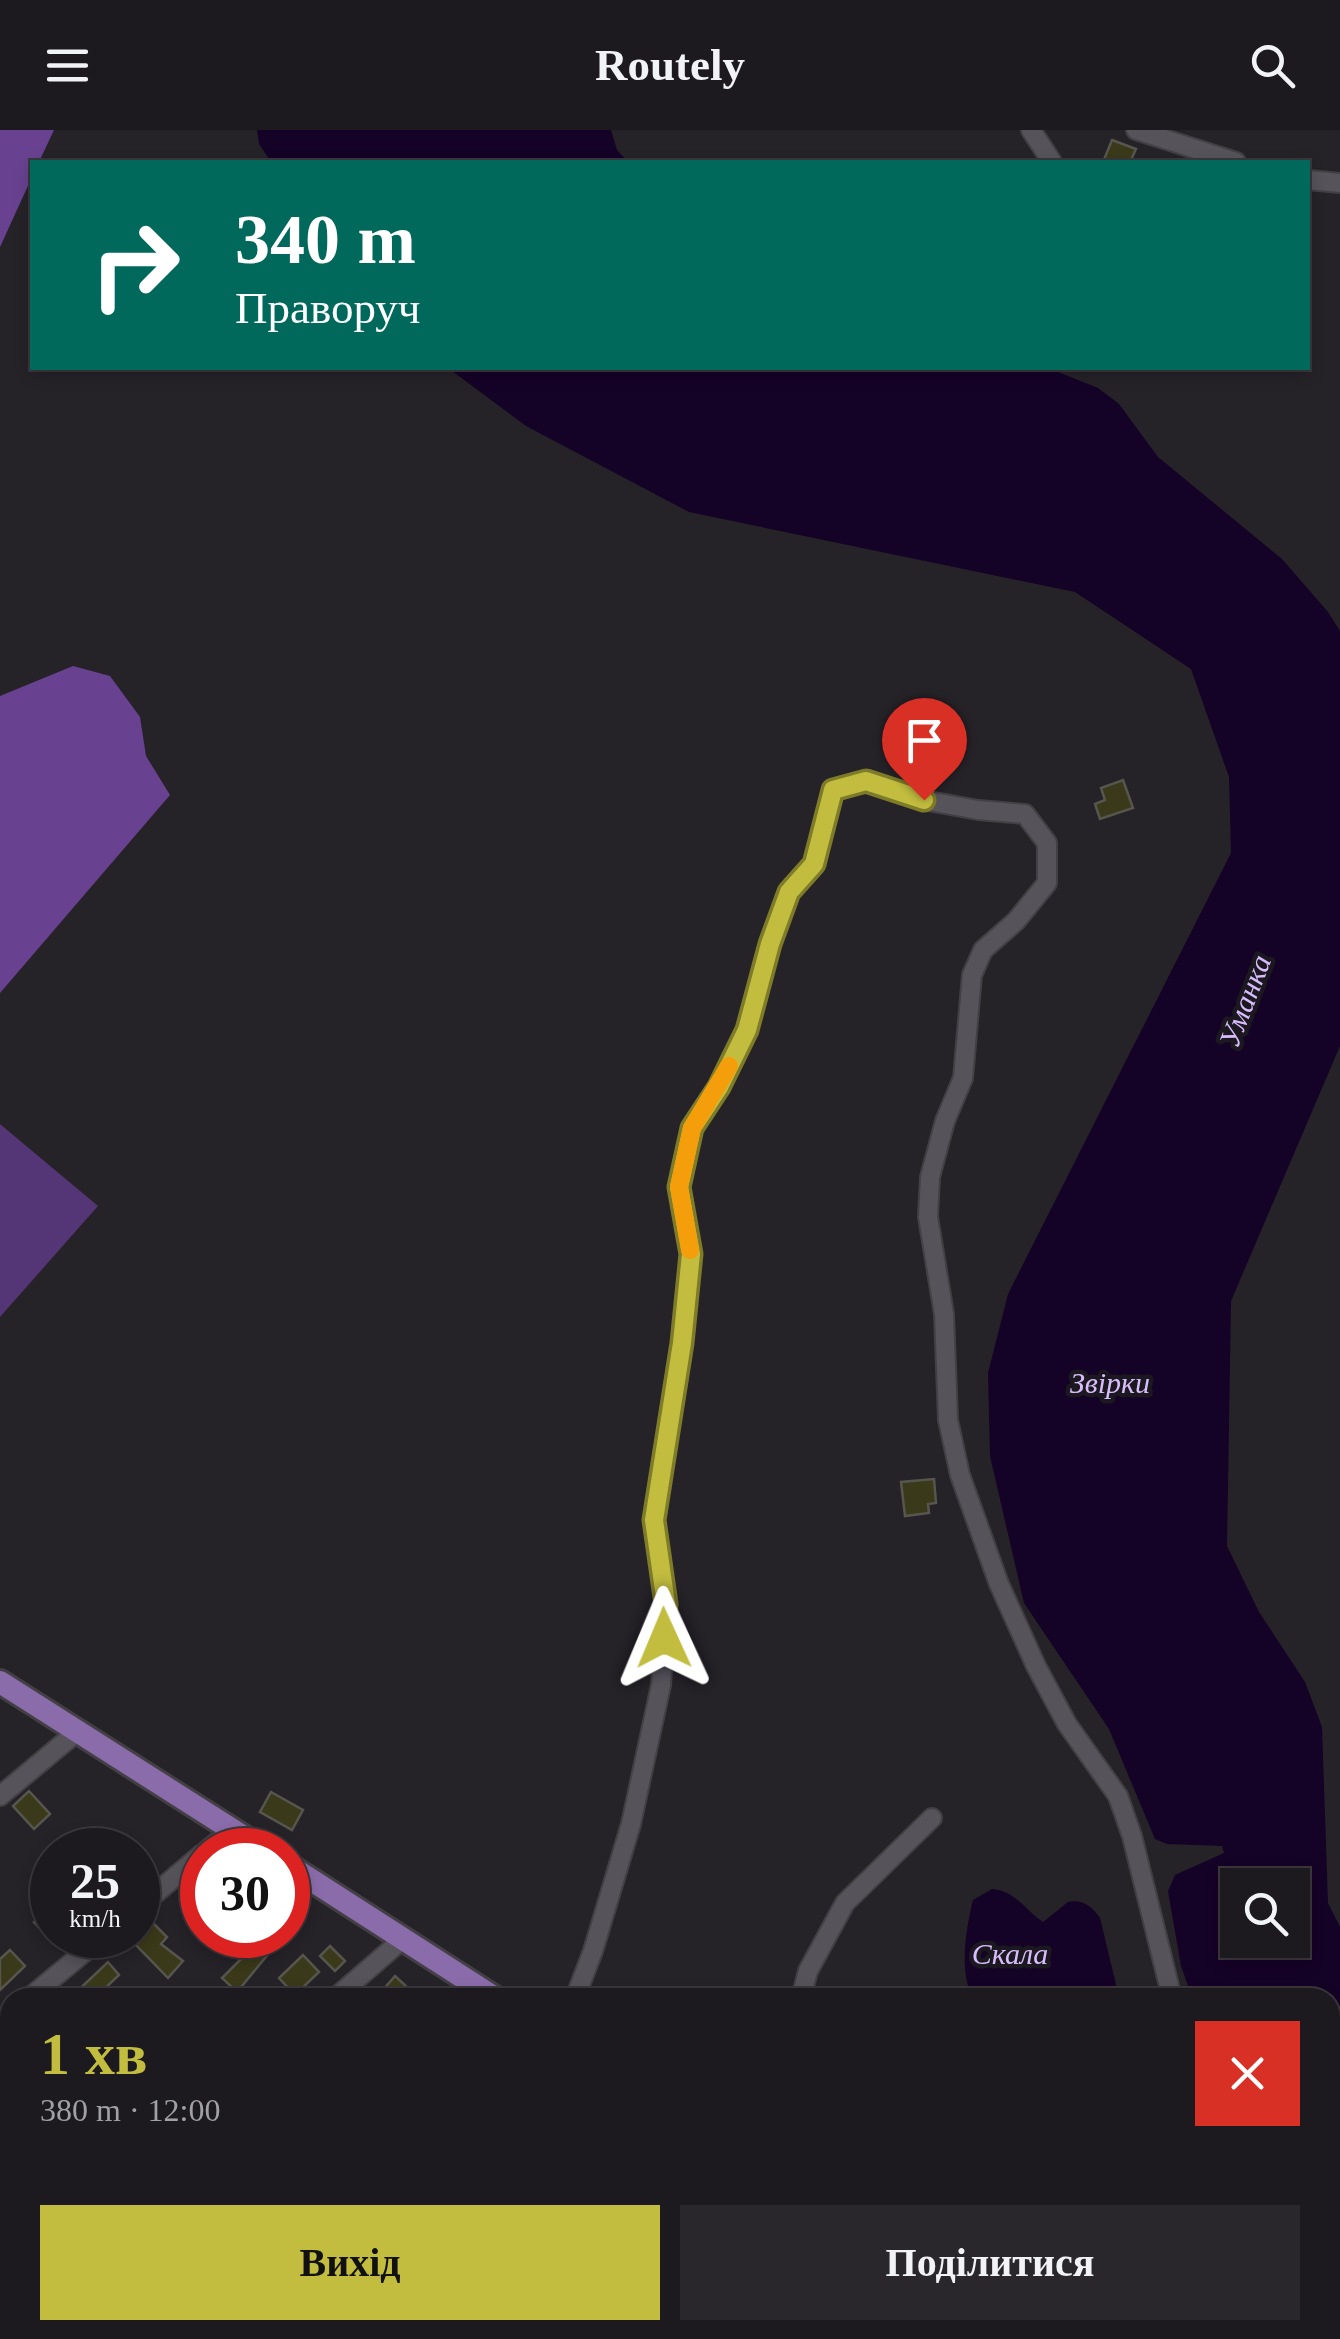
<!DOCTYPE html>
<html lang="uk">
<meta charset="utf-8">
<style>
:root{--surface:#1c1a1e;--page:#29272b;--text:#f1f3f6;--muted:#a0a1a4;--line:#3a383c;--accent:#c2bd3f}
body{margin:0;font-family:Georgia,serif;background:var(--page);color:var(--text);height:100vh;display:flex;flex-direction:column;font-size:38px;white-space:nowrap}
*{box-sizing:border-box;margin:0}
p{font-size:32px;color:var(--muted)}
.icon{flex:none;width:55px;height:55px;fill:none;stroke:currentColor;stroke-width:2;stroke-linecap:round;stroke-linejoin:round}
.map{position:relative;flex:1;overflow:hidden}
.drawer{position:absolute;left:0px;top:1858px;width:1340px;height:352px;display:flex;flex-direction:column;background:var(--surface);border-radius:30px 30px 0 0;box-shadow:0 5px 15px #0003,0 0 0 2px var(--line)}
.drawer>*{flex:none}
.hud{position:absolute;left:30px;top:30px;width:1280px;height:210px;border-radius:0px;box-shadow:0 5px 15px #0003,0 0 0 2px var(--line);background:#00695c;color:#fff;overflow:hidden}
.buttons{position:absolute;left:1220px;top:1738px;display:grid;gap:20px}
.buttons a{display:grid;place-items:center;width:90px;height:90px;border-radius:0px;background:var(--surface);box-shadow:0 5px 15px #0003,0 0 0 2px var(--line);font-size:50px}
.speed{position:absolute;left:30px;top:1698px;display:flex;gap:20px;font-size:50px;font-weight:700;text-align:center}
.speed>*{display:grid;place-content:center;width:130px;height:130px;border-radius:50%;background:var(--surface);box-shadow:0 5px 15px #0003,0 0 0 2px var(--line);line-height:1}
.speed small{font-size:25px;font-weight:400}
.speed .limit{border:15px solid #d22;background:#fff;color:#111}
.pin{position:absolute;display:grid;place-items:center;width:85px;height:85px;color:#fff;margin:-102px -42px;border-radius:50% 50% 50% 0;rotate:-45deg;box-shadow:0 0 10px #0007}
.pin .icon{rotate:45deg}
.me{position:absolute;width:110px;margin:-55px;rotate:359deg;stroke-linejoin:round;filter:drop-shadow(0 0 8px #0008)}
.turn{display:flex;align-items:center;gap:35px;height:210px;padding:0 40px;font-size:45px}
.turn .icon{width:130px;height:130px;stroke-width:2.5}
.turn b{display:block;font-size:70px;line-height:85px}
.round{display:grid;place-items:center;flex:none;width:105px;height:105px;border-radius:0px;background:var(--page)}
.summary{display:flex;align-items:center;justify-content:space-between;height:170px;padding:0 40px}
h1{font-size:60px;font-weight:600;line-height:75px;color:var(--accent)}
.action{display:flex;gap:20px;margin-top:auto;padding:20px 40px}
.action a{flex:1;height:115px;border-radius:0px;background:var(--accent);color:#111;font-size:40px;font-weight:600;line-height:115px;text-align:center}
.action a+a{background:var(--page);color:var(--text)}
header{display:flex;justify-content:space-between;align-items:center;height:130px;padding:0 40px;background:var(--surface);font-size:45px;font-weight:600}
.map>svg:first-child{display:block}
.green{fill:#543575}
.forest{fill:#684290}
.water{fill:#150227;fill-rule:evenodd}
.building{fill:#3a3919;stroke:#56564e;stroke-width:2.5}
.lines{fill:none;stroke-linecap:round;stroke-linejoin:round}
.minor-casing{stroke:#424045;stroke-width:22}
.major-casing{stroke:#424045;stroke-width:28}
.minor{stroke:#56535b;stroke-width:18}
.major{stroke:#8a6caa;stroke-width:22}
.route-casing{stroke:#7e7b29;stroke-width:25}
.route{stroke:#c2bd3f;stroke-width:18}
.slow{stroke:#f59e0b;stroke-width:18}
.labels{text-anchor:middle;stroke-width:9;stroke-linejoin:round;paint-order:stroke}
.water-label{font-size:30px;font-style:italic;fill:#d9bcfd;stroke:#1b191f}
</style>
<header><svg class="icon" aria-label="menu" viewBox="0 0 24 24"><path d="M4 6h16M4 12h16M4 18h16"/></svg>Routely<svg class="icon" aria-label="search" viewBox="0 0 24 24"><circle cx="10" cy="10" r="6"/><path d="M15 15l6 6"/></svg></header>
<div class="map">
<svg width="1340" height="2209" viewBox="0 0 1340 2209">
<rect width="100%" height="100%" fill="#252228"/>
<g class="green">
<polygon points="0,994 98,1076 0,1187"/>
<polygon points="1340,2066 1340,2179 1330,2158 1330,2068"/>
</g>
<g class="forest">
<polygon points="0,0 54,0 39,32 32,32 32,47 0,117"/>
<polygon points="73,536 110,546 140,587 146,626 170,665 0,863 0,566"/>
</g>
<g class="water">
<polygon points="257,0 611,0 617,20 628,32 271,32 259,14"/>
<path d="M448,238H1048L1098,258L1119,274L1158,327L1282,429L1328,482L1340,501V916L1231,1171L1227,1416L1259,1482L1305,1552L1322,1597L1328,1773L1340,1797V1914L1336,1932L1340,1938V2033L1330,2021V1868L1192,1867L1181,1836L1168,1761L1175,1745L1224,1723L1222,1716L1167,1714L1155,1709L1109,1599L1024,1473L990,1326L988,1243L1008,1164L1231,723L1229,647L1191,539L1075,462L689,382L526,296ZM1238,1755H1292V1810H1238Z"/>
<path d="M992,1759C1016,1761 1025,1780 1043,1792L1068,1772C1083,1769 1092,1777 1100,1788L1119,1867H972C959,1839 966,1799 973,1770Z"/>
</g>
<g class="building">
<polygon points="1112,10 1136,19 1130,32 1103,32"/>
<polygon points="1123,650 1133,678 1100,689 1095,674 1105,670 1101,658"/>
<polygon points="934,1349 936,1373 928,1374 929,1383 905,1386 901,1352"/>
<polygon points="29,1661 50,1684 34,1699 13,1676"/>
<polygon points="271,1662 303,1680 292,1700 260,1682"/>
<polygon points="52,1775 52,1812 34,1792"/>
<polygon points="152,1792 167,1807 161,1814 183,1831 168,1848 133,1812"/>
<polygon points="246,1805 274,1805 264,1817 270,1822 237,1862 222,1848 249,1821 239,1813"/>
<polygon points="330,1816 345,1831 335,1841 320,1826"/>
<polygon points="10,1820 25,1836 0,1860 0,1829"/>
<polygon points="303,1825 319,1842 295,1865 279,1848"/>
<polygon points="108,1832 119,1845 95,1868 70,1868"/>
<polygon points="395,1846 407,1857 397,1868 376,1868"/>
</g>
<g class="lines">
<g class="minor-casing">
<g id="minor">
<polyline points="1031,0 1052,32"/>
<polyline points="1136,0 1236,32"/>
<polyline points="1308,50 1340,53"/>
<polyline points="0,1666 78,1601"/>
<polyline points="207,1720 232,1700"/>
<polyline points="138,1778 202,1724"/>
<polyline points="29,1868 105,1805"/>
<polyline points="335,1868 403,1809"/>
<polyline points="575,1868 593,1821 631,1694 661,1555 666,1474 654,1390 682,1213 691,1124 679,1057 693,998 719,957 747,900 770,813 789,762 814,734 833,661 866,651 923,670 978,680 1025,684 1047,713 1047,753 1016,791 983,820 972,845 963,948 945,991 930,1047 928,1087 944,1184 948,1290 960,1345 999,1454 1036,1536 1067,1594 1118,1666 1132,1706 1172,1868"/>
<polyline points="801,1868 808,1841 845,1773 932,1688"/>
<polyline points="0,1892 10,1883"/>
<polyline points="0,2109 10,2122"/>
<polyline points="0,2150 10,2142"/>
<polyline points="73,2200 81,2209"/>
<polyline points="629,2200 633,2209"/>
<polyline points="1317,2200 1319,2209"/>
<polyline points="218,2209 229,2200"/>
<polyline points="529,2209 540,2200"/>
</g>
</g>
<g class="major-casing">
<g id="major">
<polyline points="0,1552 264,1720"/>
<polyline points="288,1735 495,1868"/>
<polyline points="961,2200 976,2209"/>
</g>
</g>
<use href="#minor" class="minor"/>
<use href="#major" class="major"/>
</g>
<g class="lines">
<g class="route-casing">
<polyline id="route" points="664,1508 666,1474 654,1390 682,1213 691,1124 679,1057 692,998 719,957 747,900 770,814 789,762 814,734 833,660 866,651 924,670"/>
</g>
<use href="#route" class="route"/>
<polyline class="slow" points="690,1120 679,1057 692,998 729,936"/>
</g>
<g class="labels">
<g class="water-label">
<text transform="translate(1245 871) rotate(-69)" y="10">Уманка</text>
<text x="1110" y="1263">Звірки</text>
<text x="1010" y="1834">Скала</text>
</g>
</g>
</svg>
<div class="buttons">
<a><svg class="icon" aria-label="search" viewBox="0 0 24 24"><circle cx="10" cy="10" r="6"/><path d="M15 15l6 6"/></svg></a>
</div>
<div class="speed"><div>25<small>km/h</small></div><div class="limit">30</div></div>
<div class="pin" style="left:924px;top:670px;background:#d93025"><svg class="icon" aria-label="arrive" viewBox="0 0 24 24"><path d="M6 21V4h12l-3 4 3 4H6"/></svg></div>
<svg class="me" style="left:664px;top:1508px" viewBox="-20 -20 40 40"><path d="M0-17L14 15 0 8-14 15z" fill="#c2bd3f" stroke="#fff" stroke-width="4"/></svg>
<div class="hud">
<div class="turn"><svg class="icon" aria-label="right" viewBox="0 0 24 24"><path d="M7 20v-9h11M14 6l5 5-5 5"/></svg><div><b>340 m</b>Праворуч</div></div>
</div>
<section class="drawer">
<div class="summary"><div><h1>1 хв</h1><p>380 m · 12:00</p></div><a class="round" style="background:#d93025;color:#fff"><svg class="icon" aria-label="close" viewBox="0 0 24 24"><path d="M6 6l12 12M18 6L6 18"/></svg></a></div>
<div class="action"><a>Вихід</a><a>Поділитися</a></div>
</section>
</div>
